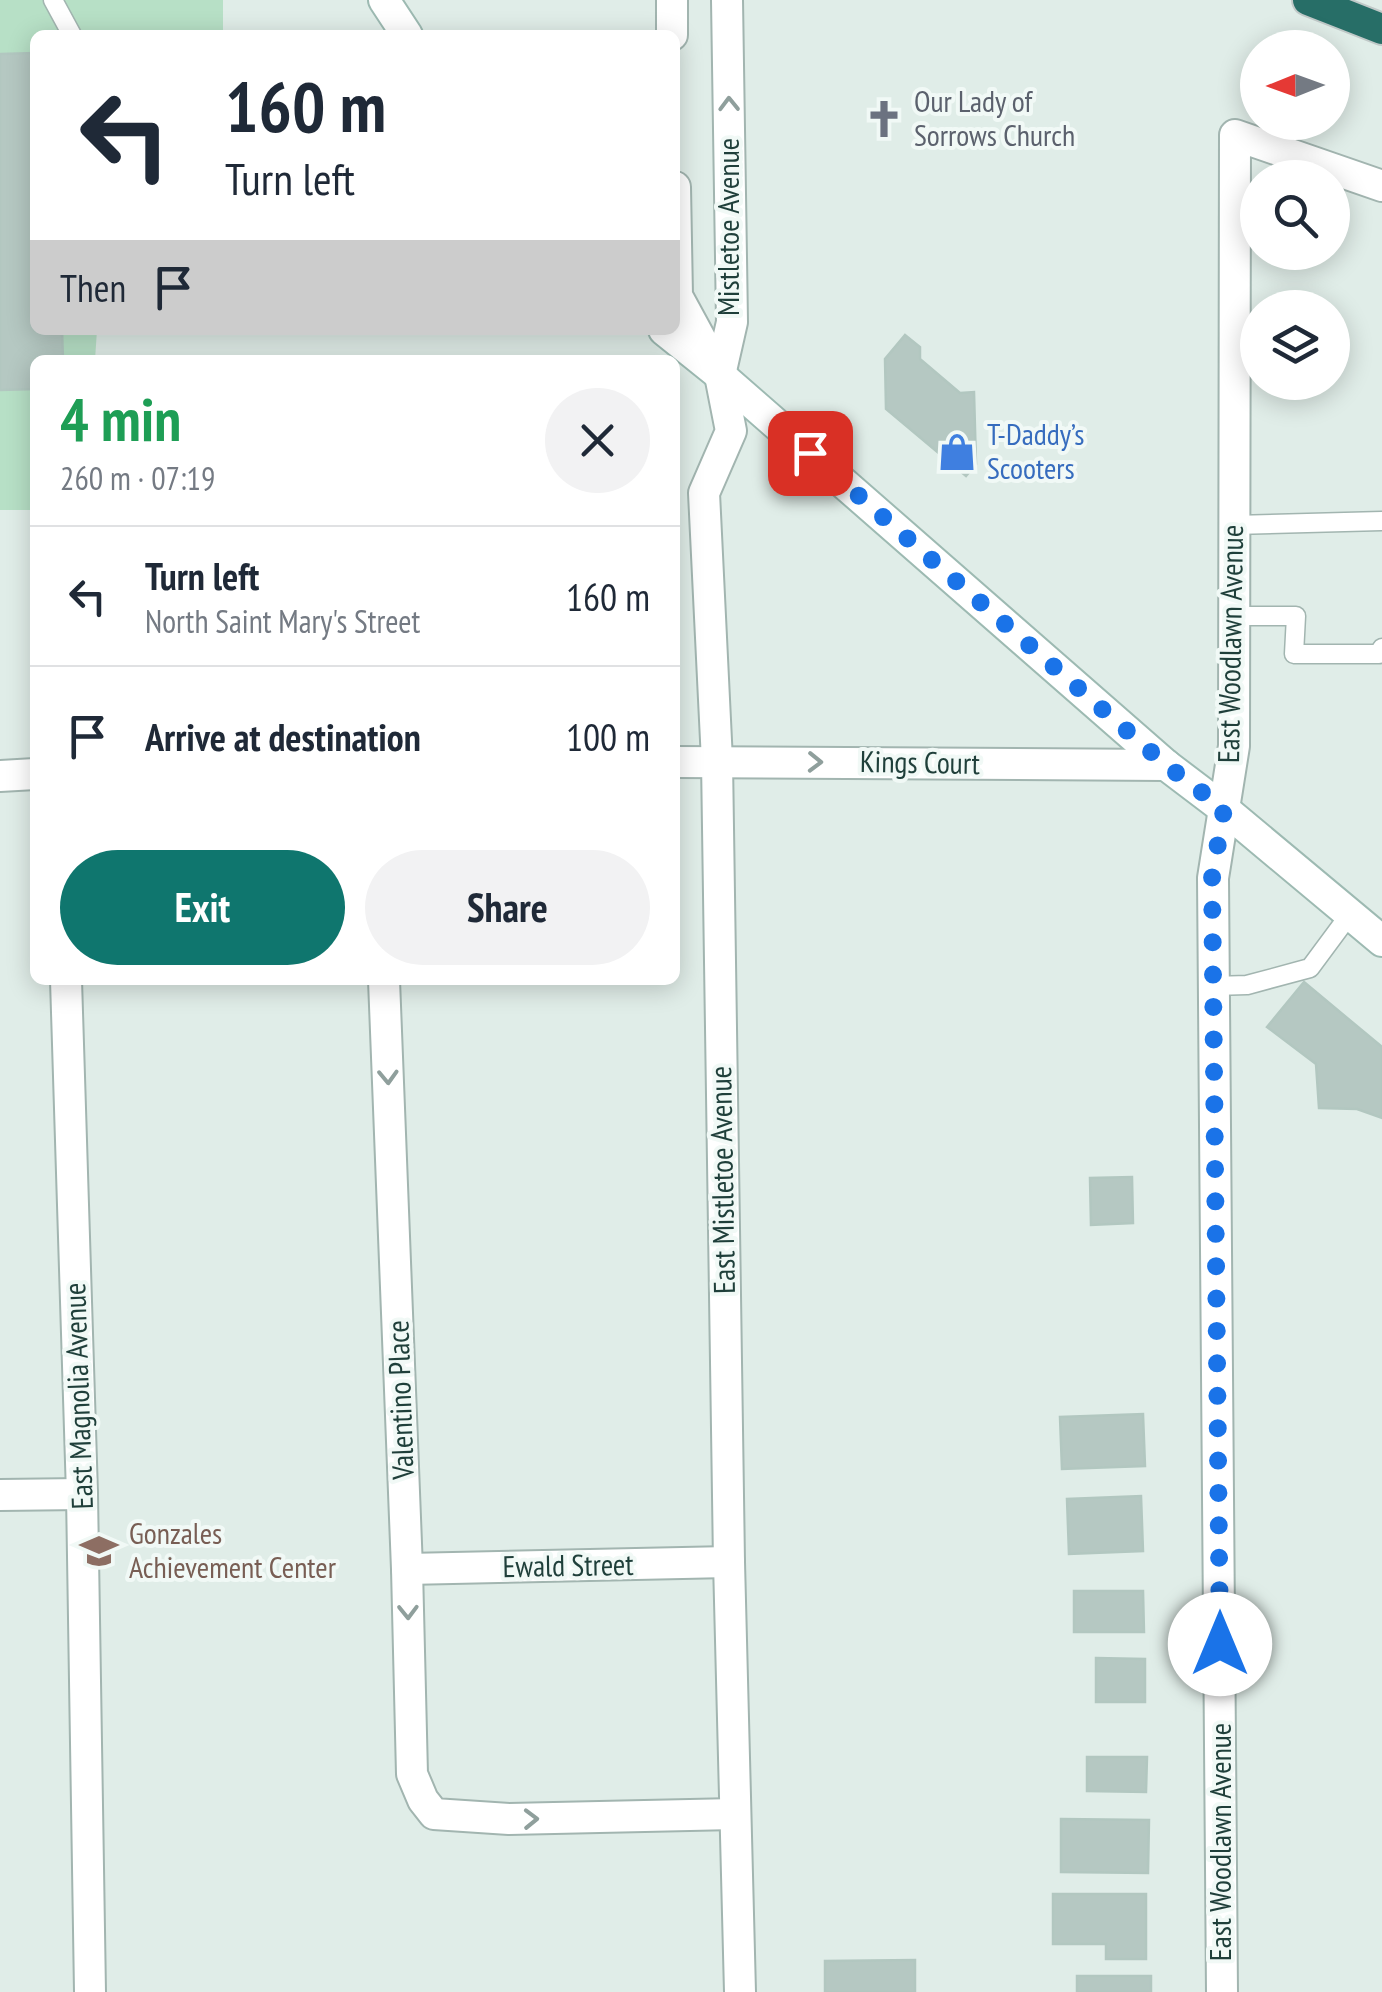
<!DOCTYPE html>
<meta charset="utf-8">
<style>
:root{--surface:#fff;--page:#f2f2f3;--text:#1f2937;--muted:#747a83;--line:#e0e1e3;--accent:#0f766e}
body{margin:0;font-family:"PT Sans Narrow",sans-serif;background:var(--page);color:var(--text);height:100vh;display:flex;flex-direction:column;font-size:38px;white-space:nowrap}
*{box-sizing:border-box;margin:0}
p{font-size:32px;color:var(--muted)}
.icon{flex:none;width:55px;height:55px;fill:none;stroke:currentColor;stroke-width:2;stroke-linecap:round;stroke-linejoin:round}
.map{position:relative;flex:1;overflow:hidden}
.sheet{position:absolute;left:30px;top:355px;width:650px;height:630px;display:flex;flex-direction:column;background:var(--surface);border-radius:15px;box-shadow:0 5px 25px #0003}
.sheet>*{flex:none}
.banner{position:absolute;left:30px;top:30px;width:650px;height:305px;border-radius:15px;box-shadow:0 5px 25px #0003;background:#fff;color:var(--text);overflow:hidden}
.needle{width:65px;rotate:269deg}
.tools{position:absolute;left:1240px;top:30px;display:grid;gap:20px}
.tools a{display:grid;place-items:center;width:110px;height:110px;border-radius:50%;background:var(--surface);box-shadow:0 5px 25px #0003;font-size:50px}
.pin{position:absolute;display:grid;place-items:center;width:85px;height:85px;color:#fff;margin:-42px;border-radius:20px;box-shadow:0 5px 15px #0006}
.me{position:absolute;width:110px;margin:-55px;rotate:0deg;stroke-linejoin:round;filter:drop-shadow(0 0 8px #0008)}
.turn{display:flex;align-items:center;gap:35px;height:210px;padding:0 30px;font-size:45px}
.turn .icon{width:130px;height:130px;stroke-width:2.5}
.turn b{display:block;font-size:70px;line-height:85px}
.then{display:flex;align-items:center;height:95px;padding:0 30px;background:#0003;gap:20px;font-size:38px}
.round{display:grid;place-items:center;flex:none;width:105px;height:105px;border-radius:52px;background:var(--page)}
.headline{display:flex;align-items:center;justify-content:space-between;height:170px;padding:0 30px}
h1{font-size:60px;font-weight:800;line-height:75px;color:#1e9e55}
.button{display:flex;gap:20px;margin-top:auto;padding:20px 30px}
.button a{flex:1;height:115px;border-radius:60px;background:var(--accent);color:#fff;font-size:40px;font-weight:800;line-height:115px;text-align:center}
.button a+a{background:var(--page);color:var(--text)}
ul{padding:0;list-style:none}
li{display:flex;align-items:center;gap:30px;height:140px;padding:0 30px;border-top:2px solid var(--line)}
li div{flex:1}
li b{display:block;font-size:38px}
li em{font-style:normal}
.map>svg:first-child{display:block}
.green{fill:#b7e0c6}
.building{fill:#b5c8c2;stroke:#b2c7c0;stroke-width:2.5}
.lines{fill:none;stroke-linecap:round;stroke-linejoin:round}
.service-casing{stroke:#a2b5b0;stroke-width:21}
.minor-casing{stroke:#a2b5b0;stroke-width:34}
.secondary-casing{stroke:#9dbab2;stroke-width:34}
.motorway-casing{stroke:#c0c9c8;stroke-width:34}
.service{stroke:#fff;stroke-width:18}
.minor{stroke:#fff;stroke-width:30}
.secondary{stroke:#fff;stroke-width:30}
.motorway{stroke:#276e67;stroke-width:30}
.oneway{stroke:#8f9f9c}
.route{stroke:#1a73e8;stroke-width:18;stroke-dasharray:0 32.4}
.labels{text-anchor:middle;stroke-width:8;stroke-linejoin:round;paint-order:stroke}
.worship-label{font-size:30px;fill:#5b616d;stroke:#f1f9f6;text-anchor:start}
.street-label{font-size:30px;fill:#1f3f3a;stroke:#f1f9f6}
.shop-label{font-size:30px;fill:#366cbe;stroke:#f1f9f6;text-anchor:start}
.education-label{font-size:30px;fill:#785e54;stroke:#f1f9f6;text-anchor:start}
</style>
<div class="map">
<svg width="1382" height="1992" viewBox="0 0 1382 1992">
<rect width="100%" height="100%" fill="#e0ede8"/>
<polygon class="green" points="0,0 223,0 223,35 35,35 35,330 97,330 95,360 35,360 35,510 0,510"/>
<g class="building">
<polygon points="35,53 35,330 62,330 63,360 35,360 35,389 0,390 0,54"/>
<polygon points="905,335 920,347 920,359 960,393 974,392 976,464 966,476 886,409 885,359"/>
<polygon points="1304,982 1382,1047 1382,1118 1357,1109 1319,1108 1316,1064 1267,1027"/>
<polygon points="1132,1177 1133,1223 1091,1225 1090,1178"/>
<polygon points="1143,1414 1145,1466 1062,1469 1060,1417"/>
<polygon points="1141,1496 1143,1551 1069,1554 1067,1499"/>
<polygon points="1074,1591 1143,1591 1144,1632 1074,1632"/>
<polygon points="1096,1658 1145,1659 1145,1702 1096,1702"/>
<polygon points="1087,1757 1147,1757 1146,1792 1087,1791"/>
<polygon points="1061,1819 1149,1820 1148,1873 1061,1872"/>
<polygon points="1053,1894 1146,1894 1146,1959 1106,1959 1106,1944 1053,1944"/>
<polygon points="915,1960 915,1992 825,1992 825,1961"/>
<rect x="1077" y="1976" width="74" height="16"/>
</g>
<g class="lines">
<g class="service-casing">
<g id="service">
<polyline points="53,0 72,35"/>
<polyline points="1234,525 1382,521"/>
<polyline points="1234,616 1296,616 1294,654 1379,654 1382,648"/>
<polyline points="1214,986 1247,985 1310,968 1350,914"/>
</g>
</g>
<g class="minor-casing">
<g id="minor">
<polyline points="672,0 672,35"/>
<polyline points="675,187 677,296 720,375 731,431 704,493 717,761 729,1562 740,1992"/>
<polyline points="720,375 732,322 727,0"/>
<polyline points="675,762 1166,765"/>
<polyline points="0,776 35,774"/>
<polyline points="66,980 82,1494 90,1992"/>
<polyline points="384,980 407,1569 412,1774 423,1800 434,1814 509,1819 735,1814"/>
<polyline points="0,1495 82,1494"/>
<polyline points="407,1569 729,1562"/>
<polyline points="1222,1992 1213,878 1234,746 1235,135 1382,186"/>
</g>
</g>
<g class="secondary-casing">
<g id="secondary">
<polyline points="384,0 407,35"/>
<polyline points="664,330 720,375 1166,765 1224,809 1382,941"/>
</g>
</g>
<g class="motorway-casing">
<polyline id="motorway" points="1308,0 1382,29"/>
</g>
<use href="#service" class="service"/>
<use href="#minor" class="minor"/>
<use href="#secondary" class="secondary"/>
<use href="#motorway" class="motorway"/>
</g>
<defs><path id="oneway-chevron" d="M-2-3.5L2.5 0L-2 3.5" fill="none" stroke-width="1.6" stroke-linecap="round" stroke-linejoin="round" transform="scale(2.5)"/></defs>
<g class="oneway">
<use href="#oneway-chevron" transform="translate(729 104) rotate(-91)"/>
<use href="#oneway-chevron" transform="translate(815 762) rotate(1)"/>
<use href="#oneway-chevron" transform="translate(388 1077) rotate(88)"/>
<use href="#oneway-chevron" transform="translate(408 1612) rotate(89)"/>
<use href="#oneway-chevron" transform="translate(531 1819) rotate(-1)"/>
</g>
<g class="lines">
<polyline class="route" points="810,453 1166,765 1224,809 1212,878 1220,1644"/>
</g>
<defs>
<g id="church-bare" transform="scale(3)"><path d="M-1.2-6h2.4v3.5h3.3v2.4h-3.3V6h-2.4V-.1h-3.3v-2.4h3.3Z" fill="#6b7280" stroke="#f1f9f6" stroke-width="2.5" paint-order="stroke"/></g>
<g id="shop-bare" transform="scale(3)"><path d="M-5-2.5h2.3a2.7 3.5 0 0 1 5.4 0H5L5.5 6h-11ZM-1.5-2.5h3a1.5 2.3 0 0 0-3 0Z" fill="#3f7fe0" stroke="#f1f9f6" stroke-width="2.5" paint-order="stroke"/></g>
<g id="school-bare" transform="scale(3)"><path d="M0-5L7-2L0 1L-7-2ZM-4 1L0 2.5L4 1V4Q0 6-4 4Z" fill="#8d6e63" stroke="#f1f9f6" stroke-width="2.5" paint-order="stroke"/></g>
</defs>
<g fill-rule="evenodd">
<use href="#church-bare" x="884" y="119"/>
<use href="#shop-bare" x="957" y="452"/>
<use href="#school-bare" x="99" y="1551"/>
</g>
<g class="labels">
<g class="worship-label">
<text x="914" y="112">Our Lady of<tspan x="914" dy="34">Sorrows Church</tspan></text>
</g>
<g class="street-label">
<text transform="translate(729 227) rotate(-90)" y="10">Mistletoe Avenue</text>
<text transform="translate(1231 644) rotate(-89)" y="10">East Woodlawn Avenue</text>
<text transform="translate(920 763) rotate(1)" y="10">Kings Court</text>
<text transform="translate(723 1180) rotate(-91)" y="10">East Mistletoe Avenue</text>
<text transform="translate(79 1396) rotate(-92)" y="10">East Magnolia Avenue</text>
<text transform="translate(401 1400) rotate(-92)" y="10">Valentino Place</text>
<text transform="translate(568 1566) rotate(-1)" y="10">Ewald Street</text>
<text transform="translate(1221 1842) rotate(-90)" y="10">East Woodlawn Avenue</text>
</g>
<g class="shop-label">
<text x="987" y="445">T-Daddy’s<tspan x="987" dy="34">Scooters</tspan></text>
</g>
<g class="education-label">
<text x="129" y="1544">Gonzales<tspan x="129" dy="34">Achievement Center</tspan></text>
</g>
</g>
</svg>
<div class="tools">
<a><svg class="needle" viewBox="-14 -14 28 28"><path d="M0-13l5 13h-10z" fill="#e53935"/><path d="M0 13l5-13h-10z" fill="#747a83"/></svg></a>
<a><svg class="icon" aria-label="search" viewBox="0 0 24 24"><circle cx="10" cy="10" r="6"/><path d="M15 15l6 6"/></svg></a>
<a><svg class="icon" aria-label="layers" viewBox="0 0 24 24"><path d="M12 4l9 5-9 5-9-5zM3 14l9 5 9-5"/></svg></a>
</div>
<div class="pin" style="left:810px;top:453px;background:#d93025"><svg class="icon" aria-label="arrive" viewBox="0 0 24 24"><path d="M6 21V4h12l-3 4 3 4H6"/></svg></div>
<svg class="me" style="left:1220px;top:1644px" viewBox="-20 -20 40 40"><circle r="19" fill="#fff"/><path d="M0-13L10 11 0 6-10 11z" fill="#1a73e8"/></svg>
<div class="banner">
<div class="turn"><svg class="icon" aria-label="left" viewBox="0 0 24 24"><path d="M17 20v-9H6M10 6l-5 5 5 5"/></svg><div><b>160 m</b>Turn left</div></div>
<div class="then">Then<svg class="icon" aria-label="arrive" viewBox="0 0 24 24"><path d="M6 21V4h12l-3 4 3 4H6"/></svg></div>
</div>
<section class="sheet">
<div class="headline"><div><h1>4 min</h1><p>260 m · 07:19</p></div><a class="round"><svg class="icon" aria-label="close" viewBox="0 0 24 24"><path d="M6 6l12 12M18 6L6 18"/></svg></a></div>
<ul>
<li><svg class="icon" aria-label="left" viewBox="0 0 24 24"><path d="M17 20v-9H6M10 6l-5 5 5 5"/></svg><div><b>Turn left</b><p>North Saint Mary's Street</p></div><em>160 m</em></li>
<li><svg class="icon" aria-label="arrive" viewBox="0 0 24 24"><path d="M6 21V4h12l-3 4 3 4H6"/></svg><div><b>Arrive at destination</b></div><em>100 m</em></li>
</ul>
<div class="button"><a>Exit</a><a>Share</a></div>
</section>
</div>
